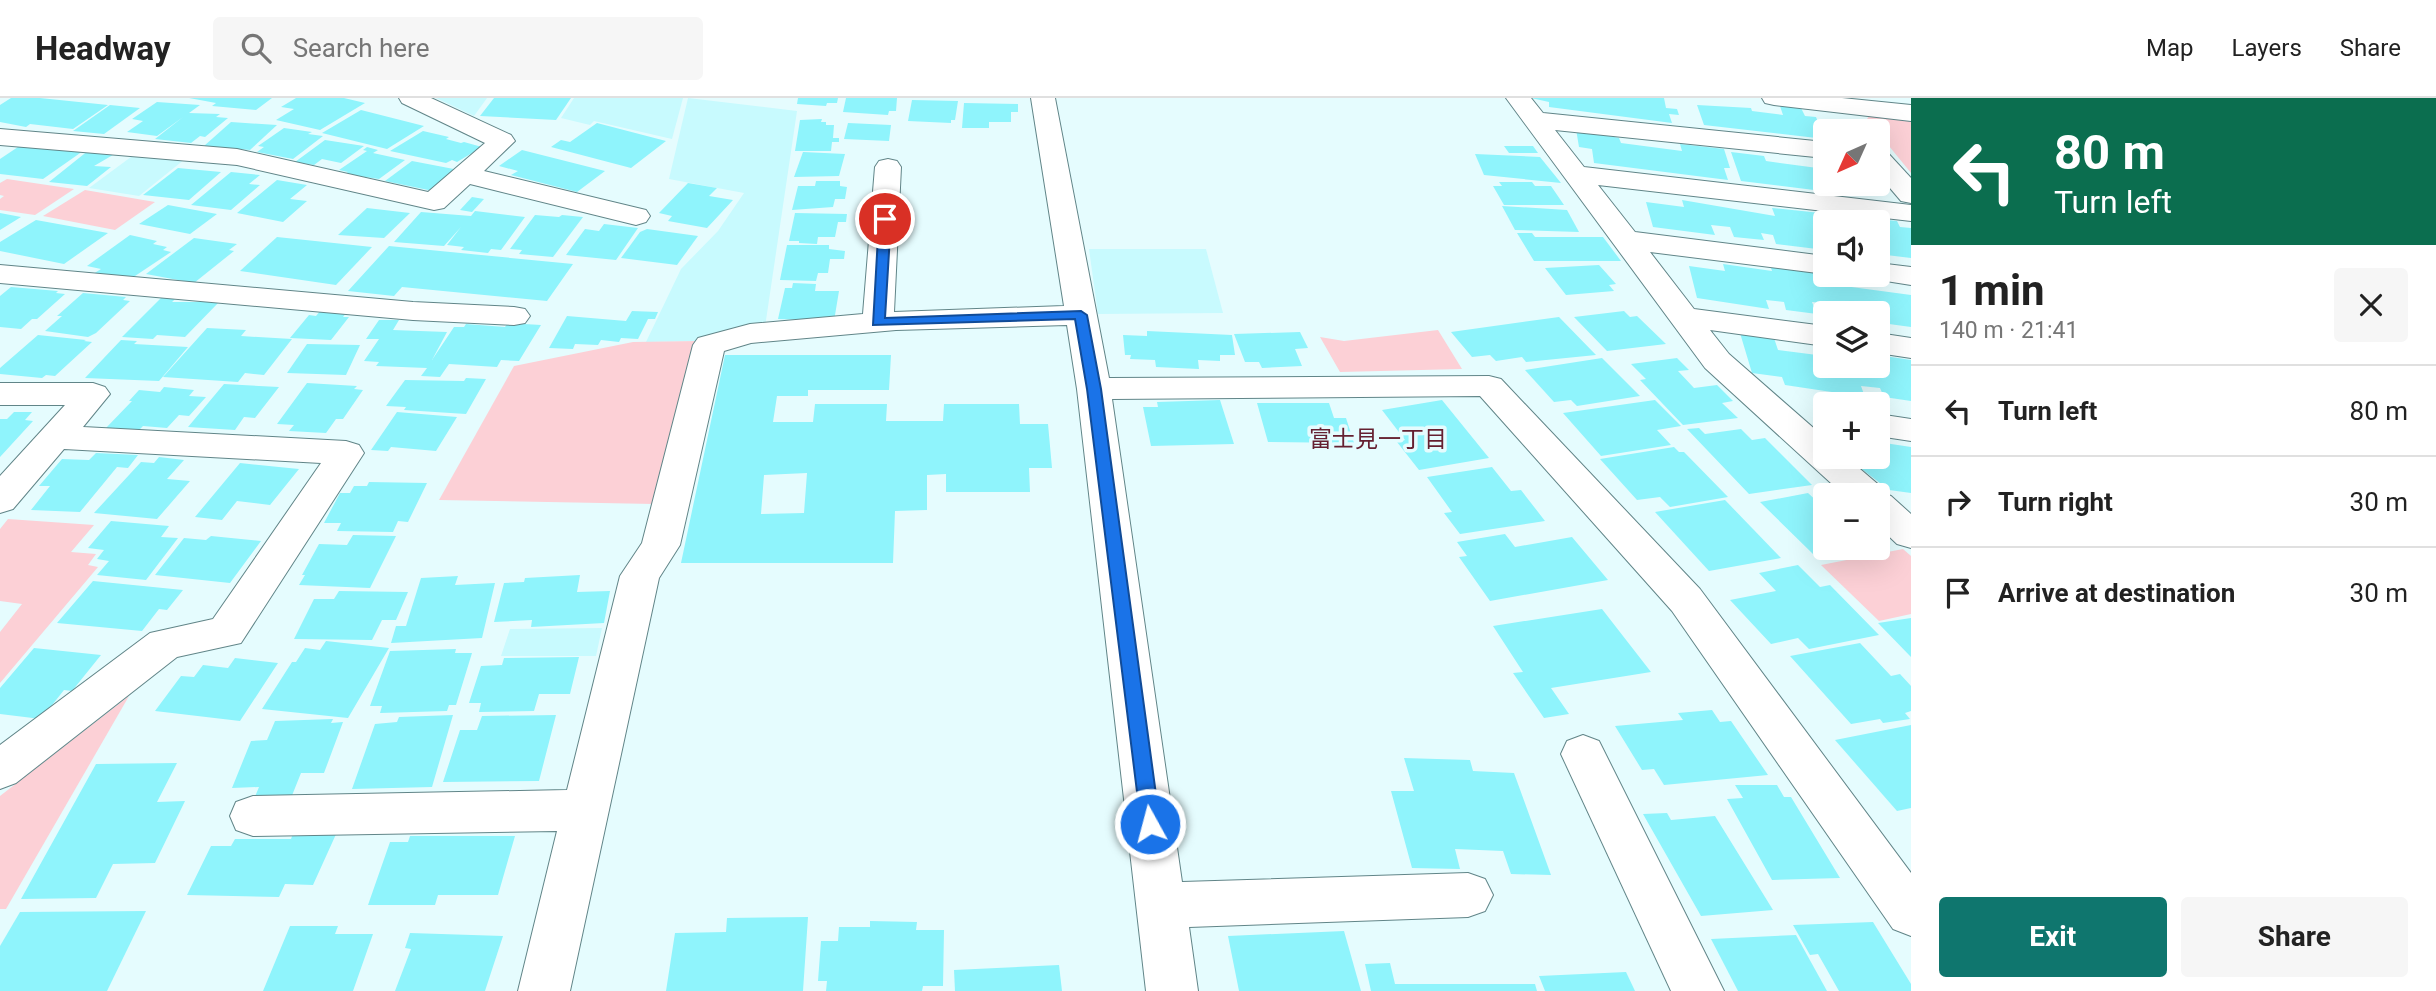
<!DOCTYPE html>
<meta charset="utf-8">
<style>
:root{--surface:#fff;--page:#f6f6f6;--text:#222;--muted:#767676;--line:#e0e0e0;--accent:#0f766e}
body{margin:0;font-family:Roboto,"Noto Sans JP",sans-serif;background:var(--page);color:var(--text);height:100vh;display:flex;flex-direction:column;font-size:26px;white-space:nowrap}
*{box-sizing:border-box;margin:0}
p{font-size:23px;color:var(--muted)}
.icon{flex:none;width:38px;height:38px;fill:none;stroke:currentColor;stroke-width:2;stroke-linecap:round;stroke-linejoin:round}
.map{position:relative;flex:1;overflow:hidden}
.panel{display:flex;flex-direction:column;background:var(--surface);width:525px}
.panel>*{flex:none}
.banner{background:#0b6e4f;color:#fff;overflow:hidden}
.needle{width:46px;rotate:225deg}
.tools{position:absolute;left:1813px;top:21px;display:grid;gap:14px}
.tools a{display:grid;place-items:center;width:77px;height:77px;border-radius:7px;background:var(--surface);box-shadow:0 7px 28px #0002;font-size:35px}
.pin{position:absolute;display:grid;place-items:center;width:60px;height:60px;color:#fff;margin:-30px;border:4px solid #fff;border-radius:50%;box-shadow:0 2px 7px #0007}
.me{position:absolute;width:77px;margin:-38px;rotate:353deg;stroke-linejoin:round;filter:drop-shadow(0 0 5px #0008)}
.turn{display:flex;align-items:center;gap:24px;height:147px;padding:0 28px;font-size:32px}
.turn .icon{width:91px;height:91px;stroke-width:2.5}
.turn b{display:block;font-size:49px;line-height:60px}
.round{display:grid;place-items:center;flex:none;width:74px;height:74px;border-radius:7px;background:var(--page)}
.summary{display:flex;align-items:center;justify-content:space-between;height:119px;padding:0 28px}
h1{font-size:42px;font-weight:700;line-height:52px}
.cta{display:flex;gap:14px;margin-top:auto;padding:14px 28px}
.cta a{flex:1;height:80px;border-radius:7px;background:var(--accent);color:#fff;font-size:28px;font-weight:700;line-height:80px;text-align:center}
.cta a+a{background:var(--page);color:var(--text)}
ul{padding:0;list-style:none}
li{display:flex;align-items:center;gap:21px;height:91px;padding:0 28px;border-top:2px solid var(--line)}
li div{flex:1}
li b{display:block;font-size:26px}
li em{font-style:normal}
header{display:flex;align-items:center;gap:42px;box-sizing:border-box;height:98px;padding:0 35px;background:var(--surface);border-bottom:2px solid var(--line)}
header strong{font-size:33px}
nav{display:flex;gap:38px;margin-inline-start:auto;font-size:24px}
.search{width:490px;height:63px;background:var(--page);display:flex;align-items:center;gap:18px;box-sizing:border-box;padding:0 24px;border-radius:7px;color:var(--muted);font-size:26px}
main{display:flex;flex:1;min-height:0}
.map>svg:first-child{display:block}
.built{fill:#c8fafe}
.green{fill:#fcd0d6}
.building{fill:#8ff4fc;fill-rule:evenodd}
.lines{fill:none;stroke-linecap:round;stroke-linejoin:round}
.minor-casing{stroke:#618588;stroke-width:2}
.minor{fill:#fff;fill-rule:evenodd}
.route{fill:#1a73e8;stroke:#114b97;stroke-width:2}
.labels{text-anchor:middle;stroke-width:7;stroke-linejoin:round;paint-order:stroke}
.neighbourhood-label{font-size:23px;fill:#652031;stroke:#e5fcfe}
</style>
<header>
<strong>Headway</strong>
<div class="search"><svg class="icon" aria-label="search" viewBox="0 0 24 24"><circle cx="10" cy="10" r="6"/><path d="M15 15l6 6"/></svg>Search here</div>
<nav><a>Map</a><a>Layers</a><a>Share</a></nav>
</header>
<main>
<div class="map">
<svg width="1911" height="893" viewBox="0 0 1911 893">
<rect width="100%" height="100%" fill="#e5fcfe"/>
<g class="built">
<polygon points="436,0 487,0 474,18"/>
<polygon points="574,0 683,0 672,41 594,23 590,27 561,20"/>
<polygon points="688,0 797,13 765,229 698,243 646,244 681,171 718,133 744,95 669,81"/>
<polygon points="135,56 185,61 139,98 89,90"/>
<polygon points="1089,151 1206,151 1223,215 1098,216"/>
<polygon points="602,530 596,558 501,558 510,531"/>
</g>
<g class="green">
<polygon points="1871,15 1911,20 1911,75 1867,21"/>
<polygon points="7,81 74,91 35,117 0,112 0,101 4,98 0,97 0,85"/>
<polygon points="85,92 155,104 115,132 43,118"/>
<polygon points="1438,232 1462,271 1340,274 1320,239 1344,243"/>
<polygon points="698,243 654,406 439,402 514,268 633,244"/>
<polygon points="8,421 94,427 71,454 96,456 88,467 98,469 0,585 0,534 22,506 0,503 0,431"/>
<polygon points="1903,451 1911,458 1911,516 1879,523 1821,467"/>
<polygon points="129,598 6,811 0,811 0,698"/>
</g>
<g class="building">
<polygon points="11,0 40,0 108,7 73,31 30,26 26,29 0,24 0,7"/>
<polygon points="189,0 272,0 256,12 212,8 216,5"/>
<polygon points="296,0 344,0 365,5 320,32 276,22 294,11 281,9"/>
<polygon points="494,0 571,0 556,22 480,18"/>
<polygon points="798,0 838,0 837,5 827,5 826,8 797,6"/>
<polygon points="846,0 897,0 896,13 889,13 888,17 843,14"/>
<polygon points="1531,0 1664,0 1666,10 1677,11 1679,17 1669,16 1672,25 1549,9 1549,4"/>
<polygon points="912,2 958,3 955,22 951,22 951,25 908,23"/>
<polygon points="157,4 200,7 189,15 220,16 216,19 228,20 205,39 200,38 191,45 155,41 183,19 157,38 127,34 143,23 132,21"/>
<polygon points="964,5 1018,6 1018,14 1011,14 1011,24 989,24 989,30 962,30"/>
<polygon points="110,7 140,10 104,36 73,33"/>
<polygon points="1697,7 1751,10 1752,13 1783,17 1780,8 1801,10 1805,18 1816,19 1825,41 1704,27"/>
<polygon points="361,12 424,28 387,51 322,35"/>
<polygon points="822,21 821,24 826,24 826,27 834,27 833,40 839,40 839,44 832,44 831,53 795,53 800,22"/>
<polygon points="231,24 277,27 250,52 204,48"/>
<polygon points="597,25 666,43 631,70 551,49 561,42 570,44"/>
<polygon points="848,25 891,27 889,43 844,41"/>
<polygon points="284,30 312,34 308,36 323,38 293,61 257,54 264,49 258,48"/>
<polygon points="1576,31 1619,40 1621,45 1682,53 1680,46 1724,51 1730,70 1724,70 1728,82 1594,65 1592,51 1579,49"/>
<polygon points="423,33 449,39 446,41 461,45 464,44 482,49 457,64 452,62 446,65 390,53"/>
<polygon points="325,42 364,48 341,65 322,61 314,67 295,64"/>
<polygon points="21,47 83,53 43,81 0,76 0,61"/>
<polygon points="1504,48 1533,48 1538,55 1509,55"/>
<polygon points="367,49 378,52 373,55 405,62 379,81 345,76 348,74 339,72 367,53 363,52"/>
<polygon points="89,52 118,54 94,68 111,69 87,88 49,84"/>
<polygon points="522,52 605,73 577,94 511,77 518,73 499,68"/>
<polygon points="803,54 845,56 839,78 794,79"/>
<polygon points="1731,54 1764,58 1766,63 1825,71 1825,86 1871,86 1878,98 1837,94 1840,101 1825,99 1822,93 1741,83"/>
<polygon points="1475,56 1540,59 1561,85 1484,77"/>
<polygon points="412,63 459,72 433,93 385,83"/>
<polygon points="178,70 221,74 189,102 143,97"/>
<polygon points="231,74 260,77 249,86 260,87 231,112 191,107"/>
<polygon points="277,82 307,87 290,101 307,103 283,124 237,115"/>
<polygon points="816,83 840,83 840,88 847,89 845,101 835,101 833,109 792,112 798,88 815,88"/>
<polygon points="1499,84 1532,84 1535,88 1551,88 1564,107 1504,107 1493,88 1502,88"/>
<polygon points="688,85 717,90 709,98 733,102 707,130 668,123 672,118 659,115"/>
<polygon points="472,99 484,101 472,114 460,112"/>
<polygon points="1682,102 1775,118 1772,110 1897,123 1900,129 1911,130 1911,160 1878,156 1878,124 1825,124 1825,143 1813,142 1817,151 1776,146 1773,137 1761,135 1764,142 1734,139 1730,129 1711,127 1715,137 1653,129 1646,104 1684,109"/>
<polygon points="168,107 217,116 190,136 139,126"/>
<polygon points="1502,108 1567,112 1579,134 1515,132"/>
<polygon points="367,110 410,115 384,140 338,137"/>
<polygon points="475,113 525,119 501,152 491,151 488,155 461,152 464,149 447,147 461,129 444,148 394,144 421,114 471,118"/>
<polygon points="0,115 21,119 0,132"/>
<polygon points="795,115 847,116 846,124 838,124 835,139 818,139 817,146 799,145 799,143 789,143"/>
<polygon points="535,117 559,119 562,117 583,119 553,159 519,156 522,152 510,151"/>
<polygon points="36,122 108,135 64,166 0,153 0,144"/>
<polygon points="604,126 638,130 616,162 566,157 585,131 599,133"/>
<polygon points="647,131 698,138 677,167 621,160 640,134"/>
<polygon points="1517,135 1532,135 1535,139 1603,139 1621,163 1534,163"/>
<polygon points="130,137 157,143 153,146 167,149 163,152 171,154 132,180 119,177 113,181 93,176 101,171 87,168"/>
<polygon points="277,139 372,149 336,187 240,173"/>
<polygon points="194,140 237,146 229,152 234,153 194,185 146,176"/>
<polygon points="787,147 829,147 829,151 845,153 844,161 830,161 828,175 818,175 816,183 780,182"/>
<polygon points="389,148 573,166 547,203 402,189 394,198 348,193"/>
<polygon points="1769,164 1823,171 1829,186 1911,197 1911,229 1889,226 1884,215 1835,215 1831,206 1812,204 1817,216 1786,212 1784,204 1766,202 1769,211 1697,200 1689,168 1725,173 1723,166 1772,173"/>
<polygon points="1599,167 1616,186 1609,187 1614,193 1566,197 1545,170"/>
<polygon points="793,185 816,186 815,193 839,193 834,223 778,221 785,190 792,190"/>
<polygon points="11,189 58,193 56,195 65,196 37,221 32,221 21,231 0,229 0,198"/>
<polygon points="83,195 126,199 123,202 130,203 96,235 88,239 45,233 62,218 57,218"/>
<polygon points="161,200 175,201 172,204 219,204 185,239 157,237 153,241 122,239"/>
<polygon points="321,212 347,214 343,219 349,219 331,242 290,240 309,217 316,218"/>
<polygon points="632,213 658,214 655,221 648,221 638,241 621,240 619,244 601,242 598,247 575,246 573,251 549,250 567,218 626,223"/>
<polygon points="1624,213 1630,219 1637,218 1666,246 1607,253 1574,219"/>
<polygon points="1559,219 1596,257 1526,264 1522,259 1496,263 1490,257 1472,259 1451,234"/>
<polygon points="379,222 399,222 393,232 447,234 432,262 454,229 464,229 466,226 505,229 508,225 541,227 519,263 501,262 497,269 449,266 440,279 421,278 427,270 376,268 379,264 364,263 379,241 366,241"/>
<polygon points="207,230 246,232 241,238 292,241 264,277 245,275 238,284 163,279"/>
<polygon points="1147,233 1232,237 1235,257 1220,257 1220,263 1198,262 1199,271 1156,269 1155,262 1130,261 1131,257 1125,257 1123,237 1147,238"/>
<polygon points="1300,234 1308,250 1295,251 1302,268 1262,270 1259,264 1245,264 1234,236"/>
<polygon points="1740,235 1774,240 1778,252 1817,257 1814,248 1825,250 1825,268 1878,268 1878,257 1911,262 1911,303 1884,299 1880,290 1861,288 1865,299 1785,287 1782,279 1752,275"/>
<polygon points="38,237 86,242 84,243 92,244 55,278 46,277 42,280 0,276 0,270"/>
<polygon points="121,242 137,243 134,246 188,249 159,283 85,280"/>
<polygon points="307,246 360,247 346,277 287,275"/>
<path d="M725,257H891L889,292H808V298H777L773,324H813L815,306H887L886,323H943L944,306H1019L1020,326H1048L1052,370H1029L1030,394H946V376L927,377V412L895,413L893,465H681ZM807,375L804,415L761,416L764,377Z"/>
<polygon points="1602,260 1640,298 1577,308 1571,302 1554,304 1525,272"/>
<polygon points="1677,260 1689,272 1678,273 1694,290 1717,287 1733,303 1722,305 1738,320 1683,327 1640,282 1646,281 1631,266"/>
<polygon points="466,280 486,281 466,316 404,312 406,309 386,308 405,282 464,283"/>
<polygon points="307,285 357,288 354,291 363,292 343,321 336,321 326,335 289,333 294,327 277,326"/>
<polygon points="224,286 279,289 255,320 244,319 235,332 188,329"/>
<polygon points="164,289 194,292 189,298 206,299 189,318 179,317 167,330 143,328 137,334 105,331 132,303 129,303 139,292 160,294"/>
<polygon points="1220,302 1234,346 1151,348 1143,309 1158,309 1157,304"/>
<polygon points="1442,302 1489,360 1419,372 1397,344 1405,342 1382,312"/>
<polygon points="1655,302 1681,328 1657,332 1671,347 1601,358 1563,315"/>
<polygon points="1257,305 1329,305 1334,320 1346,320 1354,345 1268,344"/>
<polygon points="14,314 32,314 25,322 33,323 0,359 0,321 7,321"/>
<polygon points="397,314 457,319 436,353 391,349 388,353 371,352"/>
<polygon points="1699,330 1705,336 1741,331 1752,342 1765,340 1812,387 1749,396 1687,331"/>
<polygon points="1878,344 1911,349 1911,395 1889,392 1846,359 1878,359"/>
<polygon points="1674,349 1679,354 1684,354 1728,399 1670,409 1660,399 1637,402 1600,361"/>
<polygon points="96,355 138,357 128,370 117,369 80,414 31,412 50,388 39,388 62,361 89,362"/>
<polygon points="159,359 184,362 167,381 190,383 157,421 94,415 141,364 154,365"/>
<polygon points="240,365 299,371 270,407 237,403 222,422 195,419"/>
<polygon points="1492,369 1511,393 1521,392 1545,423 1460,436 1444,415 1452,414 1427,379"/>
<polygon points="369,384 427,385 408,424 398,423 393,434 337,433 341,425 324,425 340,395 350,395 354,388 367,388"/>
<polygon points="1808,395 1821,407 1825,406 1825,450 1842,451 1813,456 1760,404"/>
<polygon points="1725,402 1781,460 1709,473 1655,414"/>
<polygon points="111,423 169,428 161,439 178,440 146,482 97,477 109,463 97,461 104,452 88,450"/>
<polygon points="1505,436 1515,449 1572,439 1608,482 1490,503 1459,459 1467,458 1457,444"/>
<polygon points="353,437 396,438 370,490 299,487 305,477 302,477 319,446 347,447"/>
<polygon points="211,438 261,443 230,485 155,477 184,440 206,442"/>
<polygon points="1798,467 1820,489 1830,487 1879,537 1809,551 1798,540 1771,546 1730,502 1776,493 1759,475"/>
<polygon points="580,477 577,494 610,493 604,525 531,529 532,522 494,524 504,485 524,484 525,480"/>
<polygon points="458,478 455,487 495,485 482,540 391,545 396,528 406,528 421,480"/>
<polygon points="93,483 183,492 167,512 159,511 142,533 57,525"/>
<polygon points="339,493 408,494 396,522 382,522 372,542 294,541 314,501 334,501"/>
<polygon points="1602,511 1651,574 1551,590 1569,616 1544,620 1513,575 1523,574 1493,528"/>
<polygon points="1911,520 1911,559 1878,525"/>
<polygon points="326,543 389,550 348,620 262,611 292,564 296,564 305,550 320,552"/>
<polygon points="1860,545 1891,578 1900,576 1911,588 1911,613 1905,615 1910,621 1883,625 1880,621 1851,626 1790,558"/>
<polygon points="34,550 101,557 72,593 64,592 41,621 0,616 0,590"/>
<polygon points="456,551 455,555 472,555 456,607 449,607 447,613 380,615 382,608 370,608 390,553"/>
<polygon points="579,559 570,596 539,596 534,613 479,614 481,605 469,605 481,568 502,567 504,560"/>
<polygon points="235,560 278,565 240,623 155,613 181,578 194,579 203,567 228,570"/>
<polygon points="1712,612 1720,624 1731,623 1768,677 1664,687 1654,671 1642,672 1615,628 1683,622 1678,615"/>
<polygon points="453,617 432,689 352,691 375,626 397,624 399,619"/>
<polygon points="556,617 539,683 443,684 460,632 477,632 482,618"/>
<polygon points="333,621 331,625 343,624 324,675 301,675 291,700 254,701 259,689 232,690 251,643 267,642 275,623"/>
<polygon points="1911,627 1911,710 1897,713 1835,642"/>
<polygon points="1404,660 1470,662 1473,673 1514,675 1551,777 1511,776 1503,753 1455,751 1460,771 1412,770 1391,693 1414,693"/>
<polygon points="177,665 157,704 185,703 155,765 113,766 96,800 21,801 96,666"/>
<polygon points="1735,687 1777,687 1784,699 1791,699 1840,780 1772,782 1727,701 1743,700"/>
<polygon points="1667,715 1671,722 1715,718 1773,812 1701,818 1643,716"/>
<polygon points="294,733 337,734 313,787 285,786 279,799 187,797 211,748 231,748 235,741 291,741"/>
<polygon points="410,738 515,738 498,797 438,797 435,807 368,807 390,744 408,744"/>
<polygon points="146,813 107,893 0,893 0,848 20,814"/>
<polygon points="808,819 803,893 666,893 675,835 726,834 727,820"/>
<polygon points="870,823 917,824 916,832 944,832 943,888 923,888 922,893 826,893 827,883 818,883 821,843 838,843 839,829 870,829"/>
<polygon points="1873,824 1911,886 1911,893 1839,893 1818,856 1810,857 1793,827"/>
<polygon points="290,828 338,828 335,836 373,836 353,893 263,893"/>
<polygon points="1344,833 1361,893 1239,893 1228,838"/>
<polygon points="410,835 503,838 485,893 395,893 411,851 405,850"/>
<polygon points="1796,837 1827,893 1738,893 1711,841"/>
<polygon points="1390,865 1395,886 1535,886 1537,893 1371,893 1365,866"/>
<polygon points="1059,867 1062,893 955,893 954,872"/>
<polygon points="1626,874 1635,893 1545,893 1539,878"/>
</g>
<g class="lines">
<g class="minor-casing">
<g id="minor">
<polygon points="399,0 431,0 511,37 515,43 484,73 646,112 650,118 646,124 636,127 470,86 444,110 434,112 237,67 0,47 0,31 237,51 428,94 485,45 402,5"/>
<polygon points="1031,0 1055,0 1109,280 1489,278 1501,281 1700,491 1911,775 1911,838 1893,831 1672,513 1480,298 1112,301 1182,784 1468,775 1485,781 1493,797 1485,813 1468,819 1189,829 1198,893 1146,893 1077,291 1067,227 896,232 751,245 724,253 680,447 659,480 570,893 518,893 557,733 253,738 236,732 230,718 236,704 253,698 567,692 620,478 642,445 693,247 698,240 750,226 863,216 875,69 879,63 888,61 897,63 901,69 894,214 1064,208"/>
<polygon points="1506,0 1531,0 1543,15 1825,44 1825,60 1555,32 1584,69 1911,107 1911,123 1598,87 1635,134 1825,158 1825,176 1650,154 1694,211 1825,228 1825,248 1710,232 1729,256 1825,340 1825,359 1846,359 1880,388 1885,396 1891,398 1911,416 1911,450 1897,446 1878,428 1878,397 1844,397 1705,270"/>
<polygon points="1762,0 1842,0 1911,7 1911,23 1774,7 1765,5"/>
<polygon points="1878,52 1887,54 1911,80 1911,105 1901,103 1878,76"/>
<polygon points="1878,165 1911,169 1911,187 1867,180 1865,177 1878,177"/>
<polygon points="0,167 413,204 514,209 525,211 530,218 525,225 514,227 413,222 0,185"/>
<polygon points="1878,235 1911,240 1911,260 1878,255"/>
<polygon points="0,285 93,285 105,289 110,296 83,329 346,343 359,347 364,355 241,545 177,559 16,685 0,691 0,647 150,535 213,521 321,365 64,351 13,411 0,415 0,378 65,307 0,307"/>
<polygon points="1878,316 1911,321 1911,343 1878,338"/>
<polygon points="1583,637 1599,643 1724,893 1671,893 1561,656 1567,643"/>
</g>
</g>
<use href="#minor" class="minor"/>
</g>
<polygon class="route" points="885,117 891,121 885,220 1081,213 1087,217 1101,291 1160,726 1157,732 1150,734 1144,732 1141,726 1087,291 1075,221 873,227 879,121"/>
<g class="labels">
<g class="neighbourhood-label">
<text x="1378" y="349">富士見一丁目</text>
</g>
</g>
</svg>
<div class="tools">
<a><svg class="needle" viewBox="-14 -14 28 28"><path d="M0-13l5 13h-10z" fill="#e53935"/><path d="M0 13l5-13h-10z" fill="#767676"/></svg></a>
<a><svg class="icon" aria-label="sound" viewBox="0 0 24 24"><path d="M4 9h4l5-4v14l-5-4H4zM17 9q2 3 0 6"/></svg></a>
<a><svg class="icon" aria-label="layers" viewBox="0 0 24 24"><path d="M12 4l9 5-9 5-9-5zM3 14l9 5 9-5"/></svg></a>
<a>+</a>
<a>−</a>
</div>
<div class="pin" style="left:885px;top:121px;background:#d93025"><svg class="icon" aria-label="arrive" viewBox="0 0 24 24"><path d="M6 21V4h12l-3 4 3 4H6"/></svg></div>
<svg class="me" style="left:1150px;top:726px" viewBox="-20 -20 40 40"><circle r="17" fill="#1a73e8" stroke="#fff" stroke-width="3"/><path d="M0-11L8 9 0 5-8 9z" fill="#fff"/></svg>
</div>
<section class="panel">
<div class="banner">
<div class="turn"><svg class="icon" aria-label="left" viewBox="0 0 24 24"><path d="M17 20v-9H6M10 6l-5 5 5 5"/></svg><div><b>80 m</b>Turn left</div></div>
</div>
<div class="summary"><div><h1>1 min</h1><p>140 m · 21:41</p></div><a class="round"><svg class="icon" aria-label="close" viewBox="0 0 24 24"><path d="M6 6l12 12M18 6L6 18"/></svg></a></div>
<ul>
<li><svg class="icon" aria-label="left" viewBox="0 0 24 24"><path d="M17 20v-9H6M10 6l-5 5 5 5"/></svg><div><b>Turn left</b></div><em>80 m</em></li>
<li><svg class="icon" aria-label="right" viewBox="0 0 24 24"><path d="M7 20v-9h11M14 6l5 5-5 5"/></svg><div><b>Turn right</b></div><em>30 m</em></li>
<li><svg class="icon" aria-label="arrive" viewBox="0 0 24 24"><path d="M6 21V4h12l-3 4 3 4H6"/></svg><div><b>Arrive at destination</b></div><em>30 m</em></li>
</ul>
<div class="cta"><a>Exit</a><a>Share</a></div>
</section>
</main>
